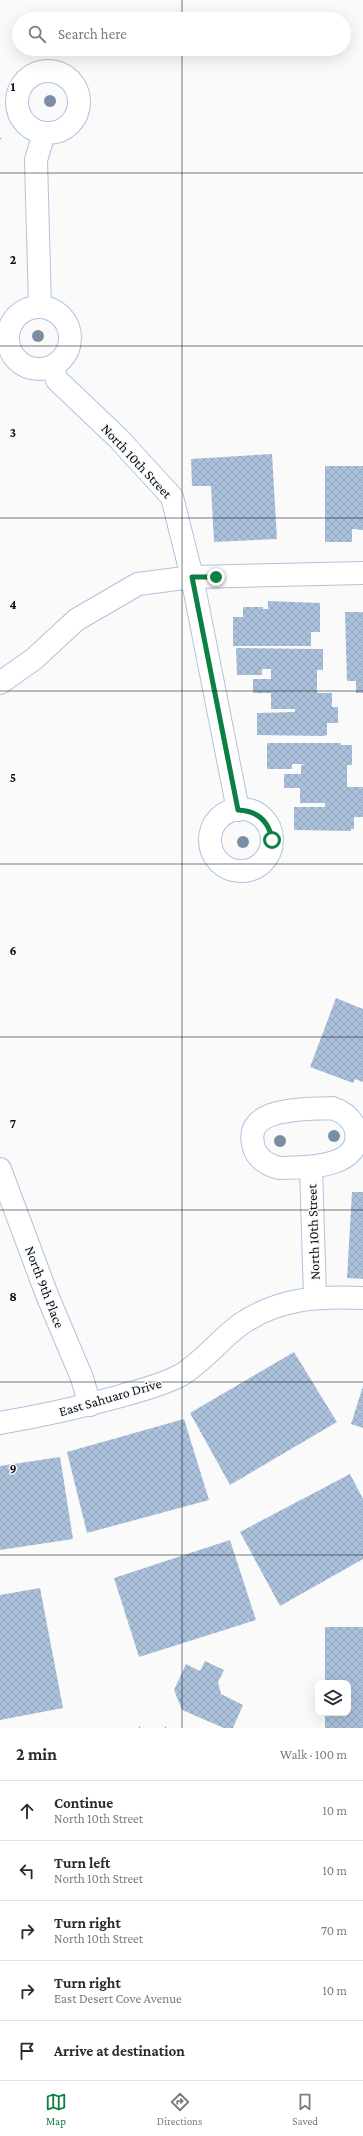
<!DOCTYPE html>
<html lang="en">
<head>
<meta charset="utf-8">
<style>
	body { margin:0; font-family:"Crimson Pro",serif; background:#f7f7f7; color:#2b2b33 }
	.controls { position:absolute; right:12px; bottom:12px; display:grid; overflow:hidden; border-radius:8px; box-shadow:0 4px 16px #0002 }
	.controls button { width:36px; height:36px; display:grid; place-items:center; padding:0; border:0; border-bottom:1px solid #e1e1e2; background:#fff; color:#2b2b33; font:20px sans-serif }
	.stop { position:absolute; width:12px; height:12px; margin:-9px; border:3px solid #0b8043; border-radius:50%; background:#fff }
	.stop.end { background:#0b8043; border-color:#fff; box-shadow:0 1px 4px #0008 }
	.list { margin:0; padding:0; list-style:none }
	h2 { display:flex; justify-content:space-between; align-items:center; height:52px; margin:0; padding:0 16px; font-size:17px }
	h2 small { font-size:13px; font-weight:400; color:#7c7c81 }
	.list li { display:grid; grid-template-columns:26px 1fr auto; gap:12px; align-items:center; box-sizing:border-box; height:60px; padding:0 16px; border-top:1px solid #e1e1e2 }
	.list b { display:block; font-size:15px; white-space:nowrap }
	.list p { margin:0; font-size:13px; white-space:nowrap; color:#7c7c81 }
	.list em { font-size:13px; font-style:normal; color:#7c7c81 }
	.icon { flex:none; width:22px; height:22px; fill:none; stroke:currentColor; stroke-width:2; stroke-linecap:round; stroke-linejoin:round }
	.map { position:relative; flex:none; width:363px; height:1728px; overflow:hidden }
	.search { position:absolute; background:#fff; box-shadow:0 4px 16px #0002; left:12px; right:12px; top:12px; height:44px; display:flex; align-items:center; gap:10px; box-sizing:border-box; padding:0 14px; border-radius:22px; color:#7c7c81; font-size:15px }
	.sheet { height:352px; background:#fff }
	nav { display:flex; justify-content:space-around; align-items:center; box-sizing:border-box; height:56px; border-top:1px solid #e1e1e2; background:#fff; font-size:11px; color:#7c7c81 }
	nav a { display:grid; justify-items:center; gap:2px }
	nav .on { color:#0b8043 }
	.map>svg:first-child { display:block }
	.building { fill:url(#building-cross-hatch) }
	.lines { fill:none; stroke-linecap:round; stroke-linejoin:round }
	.minor-casing { stroke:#adc4de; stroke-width:24 }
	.path { stroke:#979b9e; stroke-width:2.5; stroke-dasharray:1 3; stroke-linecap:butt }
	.minor { stroke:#fff; stroke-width:22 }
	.tree { fill:#7a8ea3 }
	.route { stroke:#0b8043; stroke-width:5 }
	.grid { fill:none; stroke:#070f17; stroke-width:1; stroke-opacity:0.55 }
	.labels { text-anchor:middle; stroke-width:3; stroke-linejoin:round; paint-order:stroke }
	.street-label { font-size:14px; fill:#070f17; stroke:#fafafa }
	.grid-label { font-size:13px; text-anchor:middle; font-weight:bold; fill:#070f17; stroke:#fafafa; stroke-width:3; stroke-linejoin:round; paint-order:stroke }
</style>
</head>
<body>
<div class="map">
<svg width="363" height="1728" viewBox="0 0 363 1728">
	<defs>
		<pattern id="building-cross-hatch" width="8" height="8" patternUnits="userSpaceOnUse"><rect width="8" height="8" fill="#abc1db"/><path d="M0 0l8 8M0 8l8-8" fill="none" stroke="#92a5bb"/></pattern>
	</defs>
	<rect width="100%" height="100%" fill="#fafafa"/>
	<path class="building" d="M272 454 277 539 214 542 211 486H192L191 459Z
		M325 466H363V530L352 529V542H325Z
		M268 601 320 603V632H311V646H233V617H243V607H263V609H268Z
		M345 612H363V693H356V681H347Z
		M236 648 323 649V670H317V693H332V707H338V723H327V735L324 736 257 735V713L295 712V709H271V693H253V679H271V669H262V675H237Z
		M267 743H341V745H352V765H347V787H363V817H354V829H351V831L294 830V807H325V803H300V788H284V774H301V766L303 764H292V769H267Z
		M336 998 363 1009V1082L355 1079 353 1083 310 1067Z
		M352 1192H363V1279L347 1278Z
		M294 1352 337 1422 230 1485 190 1413Z
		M363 1386V1428L351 1424Z
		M184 1419 209 1500 87 1533 67 1452Z
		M60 1457 73 1539 0 1550V1466Z
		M350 1474 363 1499V1559L280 1606 240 1532Z
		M230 1540 256 1620 139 1657 114 1578Z
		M40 1588 63 1708 0 1720V1595Z
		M325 1627H363V1728H325V1713H348V1683H325Z
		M205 1661 224 1670 218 1682 221 1694 243 1705 233 1728H224L182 1710 174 1690 186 1664 200 1671Z"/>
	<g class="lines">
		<defs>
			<path id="minor" d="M17 102a31 31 0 1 1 62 0a31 31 0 1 1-62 0Z
				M40 307 36 160 44 133
				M8 338a31 31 0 1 1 62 0a31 31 0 1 1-62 0Z
				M52 366 57 380 118 438 172 497 192 577 238 810
				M0 683 34 659 76 620 138 584 192 577 363 573
				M210 840a31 31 0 1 1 62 0a31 31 0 1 1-62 0Z
				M332 1108C344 1112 352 1118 356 1130 363 1170 302 1167 279 1168 268 1165 258 1160 254 1148 241 1105 307 1110 332 1108Z
				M311 1167 315 1297
				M0 1169 47 1295 82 1378 90 1405
				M0 1423C41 1416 81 1407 121 1396 141 1390 163 1385 181 1375 204 1361 220 1339 241 1324 279 1298 319 1296 363 1298"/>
		</defs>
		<use href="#minor" class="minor-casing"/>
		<path class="path" d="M0 138V139
			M139 1728H140
			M165 1728H167"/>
		<use href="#minor" class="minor"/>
	</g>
	<g class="tree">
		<circle cx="50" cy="101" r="6"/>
		<circle cx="38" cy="336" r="6"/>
		<circle cx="243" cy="842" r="6"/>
		<circle cx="334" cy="1136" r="6"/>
		<circle cx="280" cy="1141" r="6"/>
	</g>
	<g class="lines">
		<path class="route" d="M216 577H192L238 810C258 811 269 821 272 840"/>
	</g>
	<path class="grid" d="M182 0V19M182 49V1728M0 173H363M0 346H363M0 518H363M0 691H363M0 864H363M0 1037H363M0 1210H363M0 1382H363M0 1555H363"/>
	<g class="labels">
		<g class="street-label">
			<text transform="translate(137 461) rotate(47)" y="5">North 10th Street</text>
			<text transform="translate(313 1232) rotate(-92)" y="5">North 10th Street</text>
			<text transform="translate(45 1287) rotate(69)" y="5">North 9th Place</text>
			<text transform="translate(110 1397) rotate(-16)" y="5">East Sahuaro Drive</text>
		</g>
	</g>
	<g class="grid-label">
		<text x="13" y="91">1</text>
		<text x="13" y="264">2</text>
		<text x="13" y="437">3</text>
		<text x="13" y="609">4</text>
		<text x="13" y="782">5</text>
		<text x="13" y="955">6</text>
		<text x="13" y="1128">7</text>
		<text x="13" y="1301">8</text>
		<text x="13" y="1473">9</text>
	</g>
</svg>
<div class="controls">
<button><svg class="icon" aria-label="layers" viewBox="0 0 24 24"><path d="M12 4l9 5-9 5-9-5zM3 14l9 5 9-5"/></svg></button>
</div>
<div class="stop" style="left:272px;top:840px"></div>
<div class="stop end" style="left:216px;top:577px"></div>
<div class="search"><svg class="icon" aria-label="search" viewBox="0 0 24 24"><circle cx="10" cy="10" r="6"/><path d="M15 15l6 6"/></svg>Search here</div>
</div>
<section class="sheet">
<h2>2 min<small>Walk · 100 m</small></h2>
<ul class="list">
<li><svg class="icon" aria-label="ahead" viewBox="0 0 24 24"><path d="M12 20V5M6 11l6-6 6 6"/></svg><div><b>Continue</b><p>North 10th Street</p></div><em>10 m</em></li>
<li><svg class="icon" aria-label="left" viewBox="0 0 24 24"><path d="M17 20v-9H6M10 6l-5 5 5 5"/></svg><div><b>Turn left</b><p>North 10th Street</p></div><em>10 m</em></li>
<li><svg class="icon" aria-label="right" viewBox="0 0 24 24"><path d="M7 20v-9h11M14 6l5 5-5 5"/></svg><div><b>Turn right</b><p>North 10th Street</p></div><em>70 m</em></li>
<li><svg class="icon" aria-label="right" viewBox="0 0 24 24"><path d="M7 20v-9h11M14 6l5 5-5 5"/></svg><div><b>Turn right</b><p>East Desert Cove Avenue</p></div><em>10 m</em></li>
<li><svg class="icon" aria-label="arrive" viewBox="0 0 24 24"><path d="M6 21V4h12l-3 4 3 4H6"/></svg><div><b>Arrive at destination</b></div></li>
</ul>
</section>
<nav>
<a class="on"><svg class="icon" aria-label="map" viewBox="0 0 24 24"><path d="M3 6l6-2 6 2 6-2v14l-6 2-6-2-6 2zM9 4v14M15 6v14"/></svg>Map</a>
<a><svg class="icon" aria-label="directions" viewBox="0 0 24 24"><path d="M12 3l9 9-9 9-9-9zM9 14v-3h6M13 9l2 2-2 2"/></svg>Directions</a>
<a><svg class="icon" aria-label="saved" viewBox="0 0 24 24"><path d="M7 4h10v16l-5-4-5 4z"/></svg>Saved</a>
</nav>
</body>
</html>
